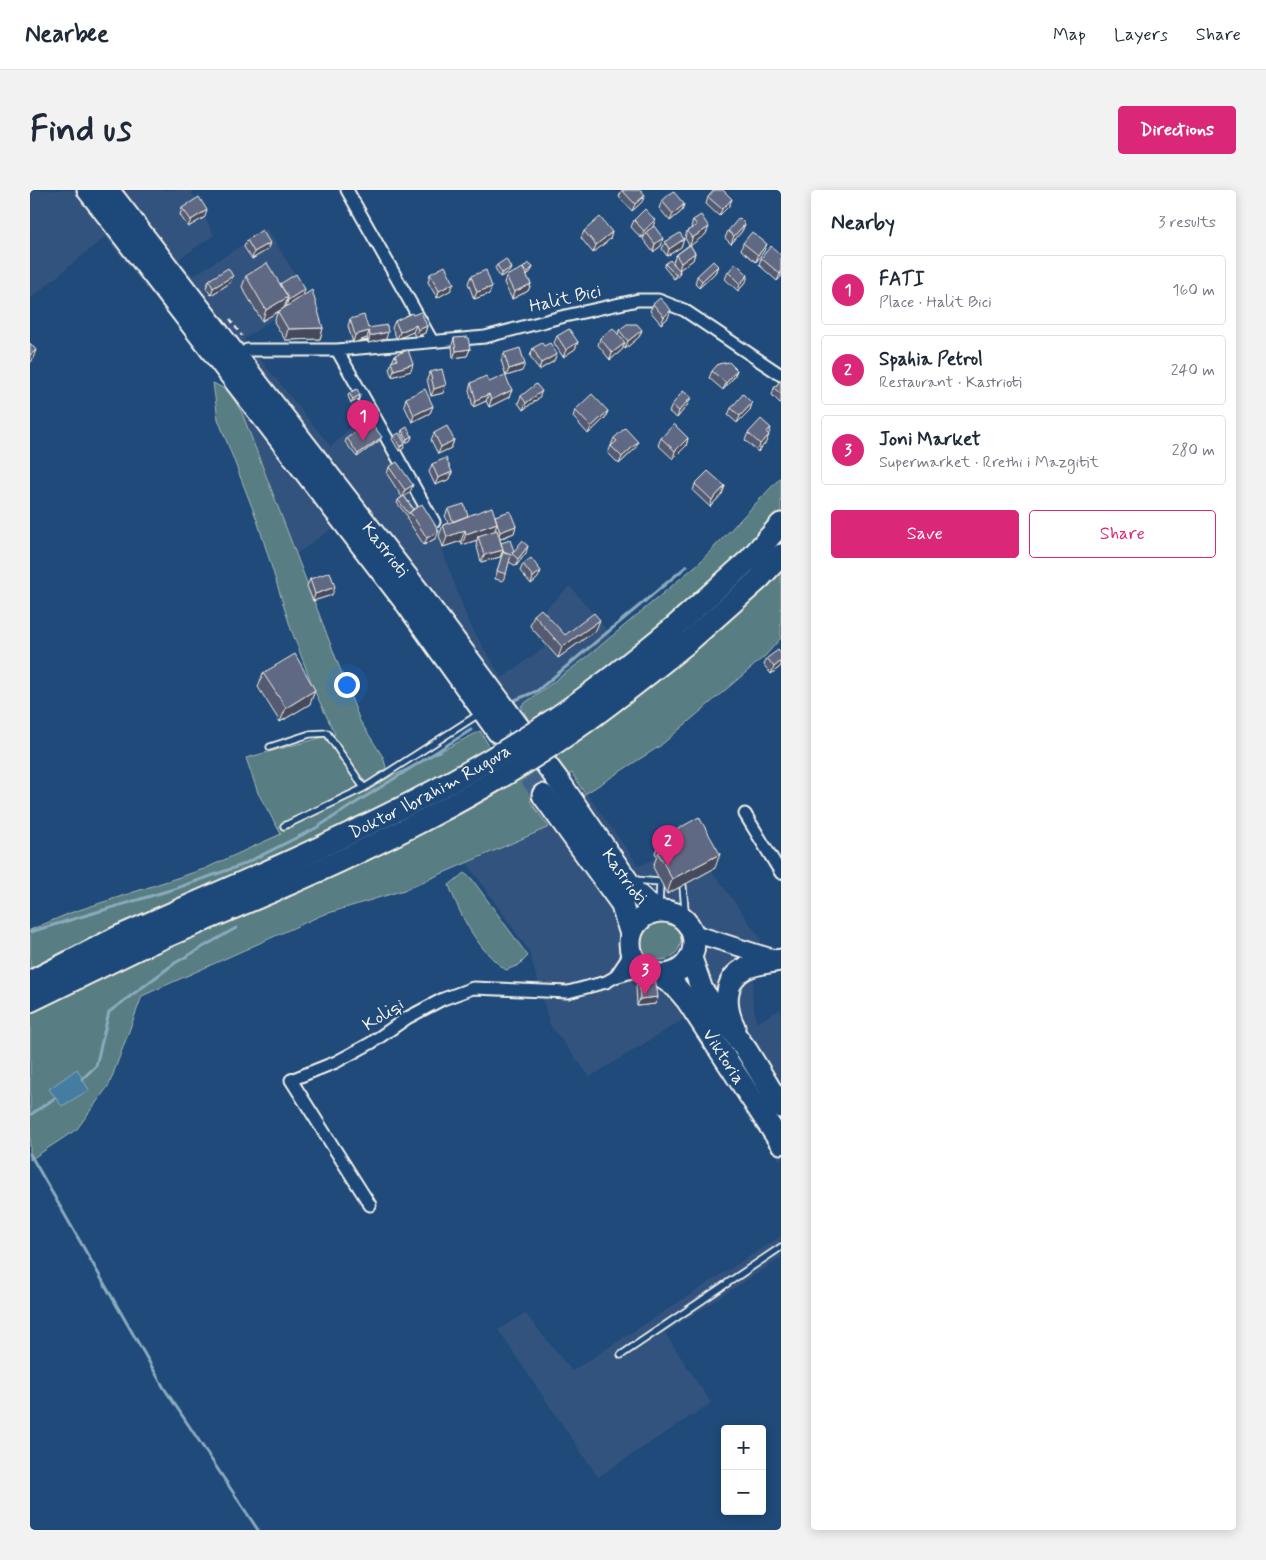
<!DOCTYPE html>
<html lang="en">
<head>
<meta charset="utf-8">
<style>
	body { margin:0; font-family:Mynerve,sans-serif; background:#f2f2f3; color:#1f2937 }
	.controls { position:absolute; right:15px; bottom:15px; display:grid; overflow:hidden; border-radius:5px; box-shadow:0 2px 12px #0003 }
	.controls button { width:45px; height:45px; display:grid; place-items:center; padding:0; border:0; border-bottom:1px solid #e0e1e3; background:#fff; color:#1f2937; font:25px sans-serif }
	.you { position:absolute; left:316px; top:494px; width:18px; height:18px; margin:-12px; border:4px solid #fff; border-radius:50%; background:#1a73e8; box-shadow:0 0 0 8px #1a73e833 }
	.badge { display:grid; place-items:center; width:32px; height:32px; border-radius:50%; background:#db2777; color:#fff; font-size:16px; font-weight:700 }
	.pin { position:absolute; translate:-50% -41px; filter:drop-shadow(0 1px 2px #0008) }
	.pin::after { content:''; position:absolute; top:26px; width:18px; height:15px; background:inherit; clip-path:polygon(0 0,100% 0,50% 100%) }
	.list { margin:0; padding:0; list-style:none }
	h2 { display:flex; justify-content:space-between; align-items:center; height:65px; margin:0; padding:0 20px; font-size:21px }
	h2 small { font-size:16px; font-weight:400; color:#747a83 }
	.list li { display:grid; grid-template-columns:32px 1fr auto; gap:15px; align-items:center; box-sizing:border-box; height:70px; margin:0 10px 10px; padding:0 10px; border:1px solid #e0e1e3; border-radius:5px }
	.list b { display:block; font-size:19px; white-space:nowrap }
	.list p { margin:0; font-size:16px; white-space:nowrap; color:#747a83 }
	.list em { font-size:16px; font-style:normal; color:#747a83 }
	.actions { display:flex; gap:10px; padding:15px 20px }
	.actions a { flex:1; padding:11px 0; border:1px solid #db2777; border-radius:5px; text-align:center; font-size:18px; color:#db2777 }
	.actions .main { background:#db2777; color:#fff }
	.map { position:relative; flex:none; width:751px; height:1340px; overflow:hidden; border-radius:5px }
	header { display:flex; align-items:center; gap:30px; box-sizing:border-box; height:70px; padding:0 25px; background:#fff; border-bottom:1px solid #e0e1e3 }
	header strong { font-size:24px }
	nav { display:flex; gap:28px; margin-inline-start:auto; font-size:18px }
	.intro { display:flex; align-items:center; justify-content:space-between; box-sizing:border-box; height:120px; padding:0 30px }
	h1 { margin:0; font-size:35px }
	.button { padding:12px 22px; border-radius:5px; background:#db2777; color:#fff; font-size:18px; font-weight:700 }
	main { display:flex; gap:30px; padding:0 30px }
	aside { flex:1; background:#fff; border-radius:5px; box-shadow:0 2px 12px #0003 }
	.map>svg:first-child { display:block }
	.built { fill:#33537d }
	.green { fill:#597d82; stroke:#a6b7b5 }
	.water { fill:#457ca1; stroke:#8babbd }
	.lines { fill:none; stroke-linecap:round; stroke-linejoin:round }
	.stream { stroke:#8babbd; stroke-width:3 }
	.highway-tunnel { stroke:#3f638a; stroke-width:21; stroke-dasharray:21 11; stroke-linecap:butt }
	.lane-casing { stroke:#f4f1e8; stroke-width:9 }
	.street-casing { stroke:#f4f1e8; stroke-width:15 }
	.secondary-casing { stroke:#f4f1e8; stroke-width:20 }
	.highway-casing { stroke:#f4f1e8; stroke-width:25 }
	.path { stroke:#f4f1e8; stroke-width:2; stroke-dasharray:5 4; stroke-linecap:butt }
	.lane { stroke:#1f4a7a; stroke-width:5.5 }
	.street { stroke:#1f4a7a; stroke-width:11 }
	.secondary { stroke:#1f4a7a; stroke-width:16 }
	.highway { stroke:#1f4a7a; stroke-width:21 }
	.highway-bridge-casing { stroke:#f4f1e8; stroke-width:25; stroke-linecap:butt }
	.highway-bridge { stroke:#1f4a7a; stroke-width:21 }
	.wall { fill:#535a71; stroke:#f4f1e8 }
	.shaded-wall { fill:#444a5c; stroke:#f4f1e8 }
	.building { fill:#616983; stroke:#f4f1e8 }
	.labels { text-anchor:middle; stroke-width:4.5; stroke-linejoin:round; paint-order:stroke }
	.street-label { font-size:18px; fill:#f4f1e8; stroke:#1f4a7a }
</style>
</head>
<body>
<header>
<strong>Nearbee</strong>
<nav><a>Map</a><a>Layers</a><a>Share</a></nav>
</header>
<div class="intro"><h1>Find us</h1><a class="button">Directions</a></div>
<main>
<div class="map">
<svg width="751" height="1340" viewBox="0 0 751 1340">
	<rect width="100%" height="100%" fill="#1f4a7a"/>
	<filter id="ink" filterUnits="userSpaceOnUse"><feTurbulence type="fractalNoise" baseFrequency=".02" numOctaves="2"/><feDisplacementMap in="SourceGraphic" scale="10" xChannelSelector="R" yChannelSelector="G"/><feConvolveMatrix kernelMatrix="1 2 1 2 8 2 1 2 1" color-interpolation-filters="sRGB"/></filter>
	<g filter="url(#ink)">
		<path class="built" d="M0 0H161L184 45 149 69 163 86 237 39 278 105 214 149 301 257 336 222 409 352 439 433 472 488 515 457 498 435 540 396 582 446 457 542 303 338 266 364 224 253 199 201 75 47 0 109Z
			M542 583 609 676 654 655 688 689 731 749 722 803 726 833 751 819V972L654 829 560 887 520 835 499 761 437 673 518 637 500 612Z
			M751 1046V1068L635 1143 681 1213 568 1287 468 1140 495 1123 542 1181Z"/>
		<path class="green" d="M183 193 199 201 212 223 330 531 353 567 356 577 349 588 332 593 314 611 450 541 460 557 498 529 491 516 557 467 669 373 751 287V448L735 466 630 556 555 604 542 583 500 611 519 637 374 700 292 725 112 806 79 895 47 939 0 970V740L40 723 174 679 251 644 228 603 216 568 305 544 284 500 261 439 227 330 188 229Z
			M434 683 442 689 498 766 489 775 476 780C448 760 431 728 419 695Z
			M609 749a21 21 0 1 1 42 0a21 21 0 1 1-42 0Z"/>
		<path class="water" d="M47 879 59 900 32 916 19 899Z"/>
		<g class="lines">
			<path class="stream" d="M485 510 507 501 657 376
				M0 742 144 699 212 675 286 638 441 540
				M52 889 66 876 79 822 145 773 206 738
				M0 925 25 908
				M0 964 134 1198 228 1340"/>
			<path class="highway-tunnel" d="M481 560 513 605"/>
			<defs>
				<path id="lane" d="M240 557 280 544 297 543 334 598
					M254 636 334 598 449 524
					M604 690 630 692 629 716
					M653 696 656 731
					M591 1165 751 1057"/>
				<path id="street" d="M317 0 402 151
					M307 160 404 332
					M208 167 217 160H307L455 147 535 126 608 110H628L654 120 751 185
					M715 624 751 683
					M585 787 601 763
					M340 1015 261 890 306 872 341 853 377 828 413 809 443 798 538 802 576 792 585 787 612 779"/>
				<path id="secondary" d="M663 743 746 769"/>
				<g id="highway">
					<path d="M58 0 376 413 468 542"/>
					<path id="s1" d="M78 0 388 401 530 593 605 702 626 721"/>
					<path d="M643 438 720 369 751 334"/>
					<path d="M657 453 729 389 751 365"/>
					<path d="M513 605 591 713 601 744"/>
					<circle cx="632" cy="753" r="32"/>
					<path d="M661 768 672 800 717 861 751 917"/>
					<path id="s2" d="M630 786 646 797 657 810 751 953"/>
					<path d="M0 792 88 747 243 679"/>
					<path d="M0 811 109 758 250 698"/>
					<path d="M704 837C694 817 693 789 716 778 726 773 740 772 751 770"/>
				</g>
			</defs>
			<use href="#lane" class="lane-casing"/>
			<use href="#street" class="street-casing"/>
			<use href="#secondary" class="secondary-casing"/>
			<use href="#highway" class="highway-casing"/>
			<path class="path" d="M200 129 212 146"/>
			<use href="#lane" class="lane"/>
			<use href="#street" class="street"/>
			<use href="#secondary" class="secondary"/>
			<use href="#highway" class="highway"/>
			<defs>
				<g id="highway-bridge">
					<path id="s3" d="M243 679C340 635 438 588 526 528 567 500 605 469 643 438"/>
					<path d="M250 698C348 655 446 607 534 547 577 518 617 485 657 453"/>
				</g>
			</defs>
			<use href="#highway-bridge" class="highway-bridge-casing"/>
			<use href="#highway-bridge" class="highway-bridge"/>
		</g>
		<path class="wall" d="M592 0 612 12 602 21 589 7Z
			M678 7 702 9 699 16 689 26 676 14Z
			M632 11 654 14 652 21 640 31 629 18Z
			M152 18 175 27 158 37 150 25Z
			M604 30H625L623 36 633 48 631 56 623 62 613 49 615 45 611 48 601 37Z
			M663 30 676 44 660 55 665 63 663 70 649 80 650 81 649 85 644 89 634 77 635 74 646 77 643 72 646 65 659 55 655 48 657 41 662 38 661 37Z
			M715 34 712 41 701 54 695 48 698 41Z
			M554 41 582 42 580 49 563 63 551 48Z
			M654 49 651 57 637 66 632 59 635 52Z
			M217 50 240 53 237 60 222 69 214 57Z
			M713 53 734 61 726 72 711 60Z
			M751 65V87L747 91 729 75 731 68Z
			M467 75 481 78 479 82 470 87 465 78Z
			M688 76 685 83 669 98 665 94 667 86Z
			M503 77 501 81 497 86 501 94 498 101 482 109 474 93 476 86Z
			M698 82 716 92 708 101 695 89Z
			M400 84 421 100 407 108 398 92Z
			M216 86 250 94 273 106 293 138 290 149 255 150 244 132 248 121 232 131 212 97Z
			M441 86 459 104 444 109 438 93Z
			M179 90 200 93 181 105 176 98Z
			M623 114 638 128 631 134 620 121Z
			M383 125 397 136 395 143 385 147 383 142 367 149 362 138 365 131Z
			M320 129 338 138 356 149 338 153 337 148 323 153 318 136Z
			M589 140H612L609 147 595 159 593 157 592 160 580 170 568 155 570 148 588 144Z
			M527 146 548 152 545 159 533 167 524 153Z
			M424 148 440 159 437 166 423 168 422 155Z
			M503 158 524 171 509 180 500 166Z
			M474 163 492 181 476 186 471 170Z
			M365 165 381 181 362 187 359 179Z
			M707 180 704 187 693 200 679 188 682 181Z
			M400 182 413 203 401 206 397 189Z
			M751 190V213H750L742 205 744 198Z
			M459 192 482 200 479 207 459 217 456 211 443 217 439 200 441 193Z
			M319 203 330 205 329 209 321 213 318 206Z
			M491 206 509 208 493 220 488 213Z
			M661 207 658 214 647 228 639 222 642 215Z
			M376 208 403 216 400 223 382 232 374 215Z
			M722 213 720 220 707 233 698 225 701 218Z
			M545 220 578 221 575 228 558 244 543 227Z
			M741 238 736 252 728 262 715 250 718 243Z
			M372 240 381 250 376 253 371 243Z
			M404 243 424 250 421 258 408 264 401 250Z
			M364 246 374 258 369 261 362 249Z
			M317 248 350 250 327 267 315 252Z
			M584 248 605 259 589 274 578 263Z
			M631 248H658L656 256 643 269 628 255Z
			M402 274 422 282 420 289 405 295 399 282Z
			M359 277 380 302 374 306 406 348 394 355 377 329 378 327 367 313 368 310 372 307 357 284Z
			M665 294 695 296 692 304 680 317 663 301Z
			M418 319 438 326H465L486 336 484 343 470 349 471 353 484 361 496 363 486 376 479 372 473 391 465 389 472 365V363L470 367 451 372 446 353 447 350 432 355 431 351 413 357 409 346 413 335 418 333 415 326Z
			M493 374 508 388 501 394 490 381Z
			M280 389 302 405 283 411 277 396Z
			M504 425 535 445 566 440 528 468 500 436Z
			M751 464V476L741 484 734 475 737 468Z
			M233 483 285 500 280 514 250 532 228 497Z
			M630 649 685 678 637 704 623 677 627 666 625 663Z
			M609 789 628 807 625 814 607 816 606 797Z"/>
		<path class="shaded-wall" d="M615 5 612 12 602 21 605 14Z
			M702 9 699 16 689 26 692 19Z
			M654 14 652 21 640 31 643 24Z
			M177 20 175 27 158 37 161 30Z
			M625 30 623 37 616 42 615 45 611 48 614 41Z
			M715 34 712 41 701 54 704 46Z
			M679 37 676 44 660 56 662 48Z
			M582 42 580 49 563 63 566 55Z
			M633 48 631 56 623 62 625 54Z
			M654 49 651 57 637 66 639 59Z
			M240 53 237 60 222 69 224 62Z
			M737 54 734 61 726 72 728 65Z
			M665 63 663 70 649 80 651 73Z
			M688 76 685 83 669 98 672 91Z
			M503 77 501 81 495 87 496 84Z
			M481 78 479 82 470 87 472 83Z
			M650 81 649 85 644 89 646 85Z
			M751 82V87L747 91 750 84Z
			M718 85 716 92 708 101 710 94Z
			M203 86 200 93 181 105 183 98Z
			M424 93 421 100 407 108 409 101Z
			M501 94 498 101 482 109 484 102Z
			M462 97 459 104 444 109 447 102Z
			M275 99 273 106 256 117 258 110Z
			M258 107 254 118 232 131 236 120Z
			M641 120 638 128 631 134 634 127Z
			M386 135 383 142 367 149 370 142Z
			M397 136 395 143 385 147 388 140Z
			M293 138 290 149 255 150 258 139Z
			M612 140 609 147 595 159 598 151Z
			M339 141 337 148 323 153 325 145Z
			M358 142 356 149 338 153 340 146Z
			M548 152 545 159 533 167 536 160Z
			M595 153 592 160 580 170 582 163Z
			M440 159 437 166 423 168 426 161Z
			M6 160 2 171 0 173V165Z
			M527 164 524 171 509 180 511 173Z
			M383 174 381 181 362 187 364 180Z
			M495 174 492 181 476 186 479 179Z
			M707 180 704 187 693 200 696 193Z
			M416 195 413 203 401 206 404 199Z
			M482 200 479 207 459 217 461 210Z
			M512 201 509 208 493 220 496 213Z
			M459 204 456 211 443 217 446 210Z
			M330 205 329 209 321 213 323 209Z
			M661 207 658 214 647 228 649 221Z
			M722 213 720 220 707 233 710 226Z
			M403 216 400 223 382 232 384 225Z
			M578 221 575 228 558 244 561 237Z
			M739 245 736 252 728 262 730 254Z
			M382 246 381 250 376 253 377 249Z
			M352 247 350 250 327 267 328 264Z
			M658 248 656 256 643 269 645 261Z
			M424 250 421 258 408 264 411 257Z
			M608 252 605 259 589 274 592 267Z
			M375 254 374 258 369 261 370 257Z
			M422 282 420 289 405 295 408 288Z
			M383 295 380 302 373 308 375 300Z
			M695 296 692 304 680 317 682 310Z
			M467 333 464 343 448 346 447 350 432 355 436 344Z
			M486 336 484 343 468 349 470 342Z
			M435 340 431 351 413 357 417 347Z
			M409 341 406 348 394 355 397 348Z
			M498 356 496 363 486 376 488 369Z
			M473 360 470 367 451 372 454 365Z
			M511 381 508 388 501 394 503 387Z
			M305 397 302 405 283 411 285 404Z
			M570 430 566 440 528 468 532 457Z
			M751 471V476L741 484 744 477Z
			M285 500 280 514 250 532 256 518Z
			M690 664 685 678 637 704 642 689Z
			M628 807 625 814 607 816 610 809Z"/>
		<path class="building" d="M592 0H611L615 5 605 14Z
			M684 0H693L702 9 692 19 678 7Z
			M643 1 654 14 643 24 632 11Z
			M169 7 177 20 161 30 152 18Z
			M615 19 625 30 614 41 604 30Z
			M671 25 679 37 662 48 657 41 667 35 663 30Z
			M570 27 582 42 566 55 554 41Z
			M709 28 715 34 704 46 698 41Z
			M624 36 633 48 625 54 616 42Z
			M232 40 240 53 224 62 217 50Z
			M722 42 737 54 728 65 713 53Z
			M650 43 654 49 639 59 635 52Z
			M660 55 665 63 651 73 646 65Z
			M741 56 751 65V82L750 84 731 68Z
			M476 69 481 78 472 83 467 75Z
			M640 70 650 81 646 85 635 74Z
			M683 71 688 76 672 91 667 86Z
			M237 73 258 107 236 120 216 86Z
			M498 73 503 77 496 84 493 78 492 79Z
			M706 73 718 85 710 94 698 82Z
			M415 76 424 93 409 101 400 84Z
			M198 78 203 86 183 98 179 90Z
			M493 78 501 94 484 102 476 86Z
			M456 80 462 97 447 102 441 86Z
			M266 84 275 99 258 110 257 109 258 107 250 94Z
			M282 100 293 138 258 139 248 122Z
			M630 108 641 120 634 127 623 114Z
			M391 122 397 136 388 140 386 135 370 142 365 131 382 123 383 125Z
			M334 125 338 138 357 135 358 142 340 146 339 141 325 145 320 129Z
			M597 134H607L612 140 598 151 589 140Z
			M583 138 595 153 582 163 570 148Z
			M539 139 548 152 536 160 527 146Z
			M438 147 440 159 426 161 424 148Z
			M0 153 6 160 0 165Z
			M512 153 514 156 520 153 527 164 511 173 503 158Z
			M490 158 495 174 479 179 474 163Z
			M378 160 383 174 364 180 361 172 367 170 365 165Z
			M699 172 707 180 696 193 682 181 688 174Z
			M412 179 416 195 404 199 400 182Z
			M475 185 482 200 461 210 459 204 446 210 441 193 456 186 459 192Z
			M751 190V204L744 198Z
			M506 194 512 201 496 213 491 206Z
			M327 199 330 205 323 209 319 203Z
			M395 199 403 216 384 225 376 208Z
			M653 201 661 207 649 221 642 215Z
			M562 204 578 221 561 237 545 220Z
			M713 204 722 213 710 226 701 218Z
			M731 229 741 238 736 242 739 245 730 254 718 243Z
			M340 231 352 247 328 264 317 248Z
			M644 234 658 248 645 261 631 248Z
			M417 236 424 250 411 257 404 243Z
			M377 237 382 246 377 249 372 240Z
			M595 238 608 252 592 267 581 256 587 251 584 248Z
			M369 243 375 254 370 257 364 246Z
			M416 268 422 282 408 288 402 274Z
			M367 272 383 295 375 300 359 277Z
			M678 281 695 296 682 310 665 294Z
			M374 306 383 319 380 322 379 324 368 310Z
			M392 314 409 341 397 348 380 322Z
			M434 314 438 326 423 332 418 319Z
			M462 317 467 333 436 344 435 340 417 347 413 335Z
			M480 321 486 336 470 342 465 326Z
			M467 340 473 360 454 365 448 346Z
			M480 350 484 361 477 364 474 363 471 353Z
			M492 351 498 356 488 369 482 364Z
			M473 362 481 365 476 384 467 381Z
			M501 368 511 381 503 387 493 374Z
			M300 382 305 397 285 404 280 389Z
			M511 419 535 445 564 423 570 430 532 457 504 425Z
			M748 460 751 464V471L744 477 737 468Z
			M265 464 285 500 256 518 233 483Z
			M669 627 690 664 642 689 628 663 636 658 630 649Z
			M625 787 628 807 610 809 609 789Z"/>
	</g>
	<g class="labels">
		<g class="street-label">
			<text transform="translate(535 108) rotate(-13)" y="6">Halit Bici</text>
			<text dy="6" stroke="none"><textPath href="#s1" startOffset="454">Kastrioti</textPath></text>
			<text dy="6" stroke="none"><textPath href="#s3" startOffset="175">Doktor Ibrahim Rugova</textPath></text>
			<text dy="6" stroke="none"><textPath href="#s1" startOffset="859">Kastrioti</textPath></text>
			<text transform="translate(353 824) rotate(-33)" y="6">Koliqi</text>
			<text dy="6" stroke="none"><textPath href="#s2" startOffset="104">Viktoria</textPath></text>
		</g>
	</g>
</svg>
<div class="controls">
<button>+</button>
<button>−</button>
</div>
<div class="you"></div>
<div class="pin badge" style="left:333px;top:251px">1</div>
<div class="pin badge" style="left:638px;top:676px">2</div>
<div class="pin badge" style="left:615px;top:805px">3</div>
</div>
<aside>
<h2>Nearby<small>3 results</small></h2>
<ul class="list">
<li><span class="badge">1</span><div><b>FATI</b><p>Place · Halit Bici</p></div><em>160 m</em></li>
<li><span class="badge">2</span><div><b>Spahia Petrol</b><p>Restaurant · Kastrioti</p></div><em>240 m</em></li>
<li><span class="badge">3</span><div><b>Joni Market</b><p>Supermarket · Rrethi i Mazgitit</p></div><em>280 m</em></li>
</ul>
<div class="actions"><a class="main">Save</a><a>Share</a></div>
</aside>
</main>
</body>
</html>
